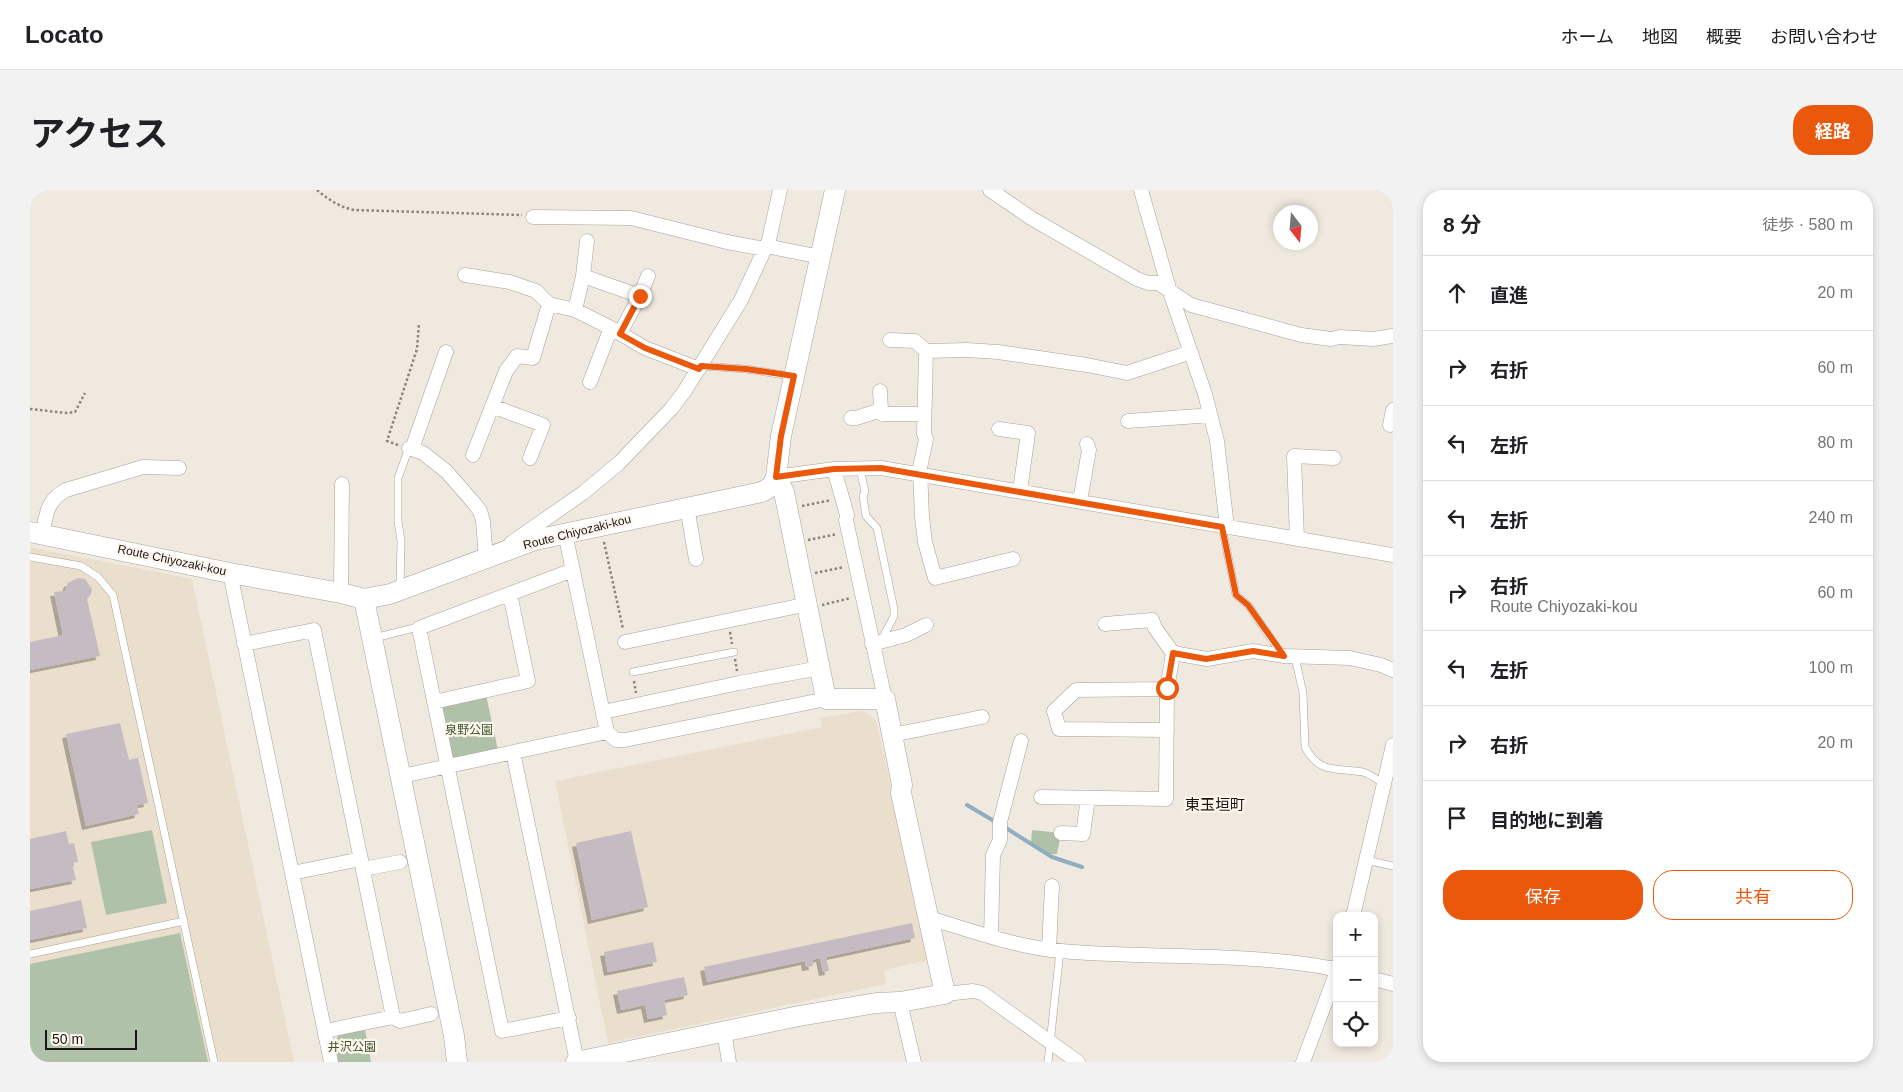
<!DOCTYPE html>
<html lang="ja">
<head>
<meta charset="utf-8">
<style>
	body { margin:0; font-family:Helvetica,"Noto Sans JP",sans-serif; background:#f2f2f2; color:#202124 }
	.controls { position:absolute; right:15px; bottom:15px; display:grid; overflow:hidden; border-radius:10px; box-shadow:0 2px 8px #0003 }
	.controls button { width:45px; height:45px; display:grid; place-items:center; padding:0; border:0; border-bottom:1px solid #e0e0e0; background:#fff; color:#202124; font:25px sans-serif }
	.compass { position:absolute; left:1243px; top:15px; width:45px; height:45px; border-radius:50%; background:#fff; box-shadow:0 2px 8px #0003; rotate:164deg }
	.scale { position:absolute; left:15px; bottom:12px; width:92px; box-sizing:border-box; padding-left:5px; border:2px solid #191713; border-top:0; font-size:14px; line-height:18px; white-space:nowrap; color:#191713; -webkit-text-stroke:4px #fef6ec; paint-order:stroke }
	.stop { position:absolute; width:15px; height:15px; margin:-11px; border:4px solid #ea580c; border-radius:50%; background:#fff }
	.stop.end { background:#ea580c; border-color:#fff; box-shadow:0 1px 5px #0008 }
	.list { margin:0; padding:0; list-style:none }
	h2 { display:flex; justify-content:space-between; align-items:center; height:65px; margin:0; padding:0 20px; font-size:21px }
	h2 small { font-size:16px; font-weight:400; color:#757577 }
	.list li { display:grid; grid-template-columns:32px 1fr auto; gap:15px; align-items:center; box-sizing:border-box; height:75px; padding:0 20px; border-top:1px solid #e0e0e0 }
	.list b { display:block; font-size:19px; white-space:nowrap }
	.list p { margin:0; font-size:16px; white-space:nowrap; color:#757577 }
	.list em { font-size:16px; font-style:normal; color:#757577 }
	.actions { display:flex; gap:10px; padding:15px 20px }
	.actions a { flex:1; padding:11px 0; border:1px solid #ea580c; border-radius:20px; text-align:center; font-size:18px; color:#ea580c }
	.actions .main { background:#ea580c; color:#fff }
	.icon { flex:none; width:28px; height:28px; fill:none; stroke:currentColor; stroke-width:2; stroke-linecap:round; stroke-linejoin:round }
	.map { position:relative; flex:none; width:1363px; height:872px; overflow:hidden; border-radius:20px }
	header { display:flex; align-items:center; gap:30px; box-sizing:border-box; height:70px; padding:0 25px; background:#fff; border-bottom:1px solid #e0e0e0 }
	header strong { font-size:24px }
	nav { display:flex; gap:28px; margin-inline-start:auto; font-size:18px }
	.intro { display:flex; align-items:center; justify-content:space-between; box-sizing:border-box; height:120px; padding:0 30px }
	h1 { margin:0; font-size:35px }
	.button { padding:12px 22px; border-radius:20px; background:#ea580c; color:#fff; font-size:18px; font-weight:700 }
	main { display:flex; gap:30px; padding:0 30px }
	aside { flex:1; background:#fff; border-radius:20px; box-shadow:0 2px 8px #0003 }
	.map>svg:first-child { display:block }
	.built { fill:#eadecd }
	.green { fill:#b0c1a9 }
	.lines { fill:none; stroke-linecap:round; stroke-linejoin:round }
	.stream { stroke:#90aec0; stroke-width:4 }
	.building { fill:#c5bbc3; filter:url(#shadow) }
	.lane-casing { stroke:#a8a198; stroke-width:8 }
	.street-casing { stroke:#a8a198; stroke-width:15 }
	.secondary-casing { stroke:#a8a198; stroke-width:21 }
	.path { stroke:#8a857e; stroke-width:2.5; stroke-dasharray:2.5 2.5; stroke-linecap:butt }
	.lane { stroke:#fff; stroke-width:7 }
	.street { stroke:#fff; stroke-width:14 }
	.secondary { stroke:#fff; stroke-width:20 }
	.route { stroke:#ea580c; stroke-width:6 }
	.labels { text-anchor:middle; stroke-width:4.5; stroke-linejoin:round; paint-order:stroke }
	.street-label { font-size:12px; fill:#191713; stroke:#fef6ec }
	.park-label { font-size:12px; fill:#38532b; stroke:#fef6ec }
	.quarter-label { font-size:15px; fill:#191713; stroke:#fef6ec }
</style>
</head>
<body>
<header>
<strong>Locato</strong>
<nav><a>ホーム</a><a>地図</a><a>概要</a><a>お問い合わせ</a></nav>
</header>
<div class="intro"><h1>アクセス</h1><a class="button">経路</a></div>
<main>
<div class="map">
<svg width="1363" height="872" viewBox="0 0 1363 872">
	<defs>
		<filter id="shadow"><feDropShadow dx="-4" dy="4" stdDeviation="0" flood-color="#0004"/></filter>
	</defs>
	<rect width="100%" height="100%" fill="#f0e9df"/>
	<path class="built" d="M0 357 162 389 264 872H0Z
		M832 521 840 525 847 533 898 770 854 780 856 794 578 853 525 591 792 537 790 528Z"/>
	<path class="green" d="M456 505 468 560 427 569 419 564 410 521 414 515Z
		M122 640 137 713 76 725 61 652Z
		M1002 640 1031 643 1027 664H1020L1001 653Z
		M150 743 178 872H0V774Z
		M335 839 341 872H308L304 852 309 845Z"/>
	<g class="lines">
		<path class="stream" d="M937 615 964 631
			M976 638 1022 667 1052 677"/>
	</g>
	<path class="building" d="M48 388 55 389 62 399 61 404 57 409 70 466 0 480V452L33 445 24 402 35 401 38 393Z
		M90 533 99 570 108 568 118 613 107 615 109 624 56 636 36 544Z
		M36 641 39 654 44 653 48 672 42 673 46 690 0 699V649Z
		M601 641 618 717 562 730 546 653Z
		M51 710 57 738 0 750V721Z
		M882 733 885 748 796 767 799 781 793 782 790 768 782 770 783 776 776 777 775 771 677 792 674 777Z
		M623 752 627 772 578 782 574 762Z
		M654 787 658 805 634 810 637 825 618 829 615 815 591 820 587 801Z"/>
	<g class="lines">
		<defs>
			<path id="lane" d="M671 176 716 179 761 186
				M830 278 835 302 833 306 836 326 847 338 864 419V426L851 451
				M1192 337 1206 405 1218 415 1253 466
				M0 367 51 376 68 387 83 405 184 872
				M370 397 371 351 368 331V288L379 258
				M352 446 384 438H389
				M1265 467 1273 503 1275 557C1290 585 1306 577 1333 582 1340 584 1348 590 1354 594
				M603 482 704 462
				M1336 670 1363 676
				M0 764 154 731
				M1018 872 1030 761"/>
			<path id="street" d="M960 0 1001 28 1107 89 1118 93H1128L1161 115 1271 145 1301 149 1310 147 1343 149 1363 146
				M1111 0 1140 102 1175 204 1187 251 1197 337
				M503 27 601 28 697 52 735 59
				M736 56 791 67
				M435 85 480 92 506 101 519 114 545 120 581 138 615 158 669 179
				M553 86 610 106 590 143
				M610 106 618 86
				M545 120 553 86 557 51
				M860 150 885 151 896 161 937 160 968 162 1057 175 1097 183 1161 162
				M896 161 894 244 896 249 890 278 892 327 895 352 905 388 983 369
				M560 192 581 138
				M850 201 851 220
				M462 216 513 235 500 268
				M821 228H826L851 220 853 224H894
				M1098 231 1169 226 1180 224
				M1360 235 1363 220
				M969 239 998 243 990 301
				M379 258 393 263 416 281 444 313 450 321 453 331 456 368
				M382 259 416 162
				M443 265 476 181 487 166 503 168 519 114
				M804 279 817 325 816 330 855 509
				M746 287 804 279 851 278 1363 365
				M1050 311 1059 260 1057 254
				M657 317 666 369
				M12 344C17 324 16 311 36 300L113 277 149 278
				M1267 349 1264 266 1304 268
				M481 353 553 303 589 273 641 219 654 202 711 110 739 50 750 0
				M200 383 301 872
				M311 403 312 294
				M1075 434 1122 430 1125 438 1143 463
				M595 452 778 414
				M214 454 284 440 363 827 295 841
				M842 454 876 445 896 435
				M404 512 498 491 480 404
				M573 522 709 493 790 478
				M1137 540 1029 539 1024 521 1046 500 1137 499
				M577 542 586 550H595L796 509
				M862 545 952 527
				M483 562 547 872
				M372 586 577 542 535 343
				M1011 607 1136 609 1137 499 1143 463 1177 469 1223 461 1254 466 1320 468 1351 475 1363 480
				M1031 643 1053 644 1058 608
				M333 679 370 672
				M262 683 331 669
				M1323 726 1363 555
				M899 728C942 741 986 757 1031 761 1121 769 1211 762 1299 778H1307
				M961 747 963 665 970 650V632L991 551
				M1019 759 1022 696
				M1344 789 1363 794
				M915 804 943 801 952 803 1048 872
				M870 812 884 872
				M363 827 370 831 401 824
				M539 828 472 841 389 438 543 380
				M694 841 699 872
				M1273 872 1307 781"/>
			<path id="secondary" d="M0 342 200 383 311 403 334 409 360 404 505 350 732 302 742 296 746 287 751 246 805 0
				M334 409 424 846 427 872
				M546 872 769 826 846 813 870 812 915 804 871 603 872 595 855 509H796L754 302 746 287"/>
		</defs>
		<use href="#lane" class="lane-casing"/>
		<use href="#street" class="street-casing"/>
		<use href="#secondary" class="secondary-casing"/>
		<path class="path" d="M287 0C298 9 309 17 324 20L492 25
			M0 219 37 223 45 222 55 203
			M368 255 357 251 387 159 389 133
			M772 316 801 310
			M778 350 807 344
			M574 352 593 439
			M785 383 814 377
			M792 415 821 408
			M700 442 702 454
			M705 469 707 481
			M604 491 606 503"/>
		<use href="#lane" class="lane"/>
		<use href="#street" class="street"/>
		<use href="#secondary" class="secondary"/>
	</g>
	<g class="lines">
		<path class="route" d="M610 106 590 144 615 158 669 179 671 176 716 179 764 186 751 246 746 287 804 279 851 278 1192 337 1206 405 1218 415 1254 466 1223 461 1176 469 1143 463 1137 498"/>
	</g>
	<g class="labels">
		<g class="street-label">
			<text transform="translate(547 342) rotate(-14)" y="4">Route Chiyozaki-kou</text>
			<text transform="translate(142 370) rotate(12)" y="4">Route Chiyozaki-kou</text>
		</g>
		<g class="park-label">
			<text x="439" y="544">泉野公園</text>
			<text x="322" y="861">井沢公園</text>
		</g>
		<g class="quarter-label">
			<text x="1185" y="620">東玉垣町</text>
		</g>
	</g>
</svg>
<div class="controls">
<button>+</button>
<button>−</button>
<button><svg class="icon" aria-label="locate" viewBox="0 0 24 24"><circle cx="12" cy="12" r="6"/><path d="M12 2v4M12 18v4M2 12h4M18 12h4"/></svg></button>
</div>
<svg class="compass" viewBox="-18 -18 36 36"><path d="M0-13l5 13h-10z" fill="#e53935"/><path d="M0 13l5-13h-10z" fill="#757577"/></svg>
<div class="scale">50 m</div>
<div class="stop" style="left:1137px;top:498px"></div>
<div class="stop end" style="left:610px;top:106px"></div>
</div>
<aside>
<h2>8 分<small>徒歩 · 580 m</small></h2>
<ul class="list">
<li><svg class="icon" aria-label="ahead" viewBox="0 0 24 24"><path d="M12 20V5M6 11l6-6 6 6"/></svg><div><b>直進</b></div><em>20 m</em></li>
<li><svg class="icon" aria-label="right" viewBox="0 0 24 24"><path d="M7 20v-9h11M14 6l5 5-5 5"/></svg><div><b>右折</b></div><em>60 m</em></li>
<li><svg class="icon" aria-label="left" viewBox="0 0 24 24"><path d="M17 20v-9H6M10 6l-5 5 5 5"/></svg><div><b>左折</b></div><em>80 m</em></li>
<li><svg class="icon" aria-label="left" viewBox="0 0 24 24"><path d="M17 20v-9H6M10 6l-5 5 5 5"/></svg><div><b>左折</b></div><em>240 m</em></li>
<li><svg class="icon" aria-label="right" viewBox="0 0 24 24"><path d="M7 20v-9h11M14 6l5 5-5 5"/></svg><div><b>右折</b><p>Route Chiyozaki-kou</p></div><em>60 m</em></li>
<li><svg class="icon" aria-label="left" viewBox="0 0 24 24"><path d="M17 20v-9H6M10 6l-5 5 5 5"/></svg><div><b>左折</b></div><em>100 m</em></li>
<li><svg class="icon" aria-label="right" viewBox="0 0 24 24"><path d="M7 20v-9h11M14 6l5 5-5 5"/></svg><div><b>右折</b></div><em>20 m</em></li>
<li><svg class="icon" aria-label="arrive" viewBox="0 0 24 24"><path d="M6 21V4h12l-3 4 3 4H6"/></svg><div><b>目的地に到着</b></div></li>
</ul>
<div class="actions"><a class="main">保存</a><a>共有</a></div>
</aside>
</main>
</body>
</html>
